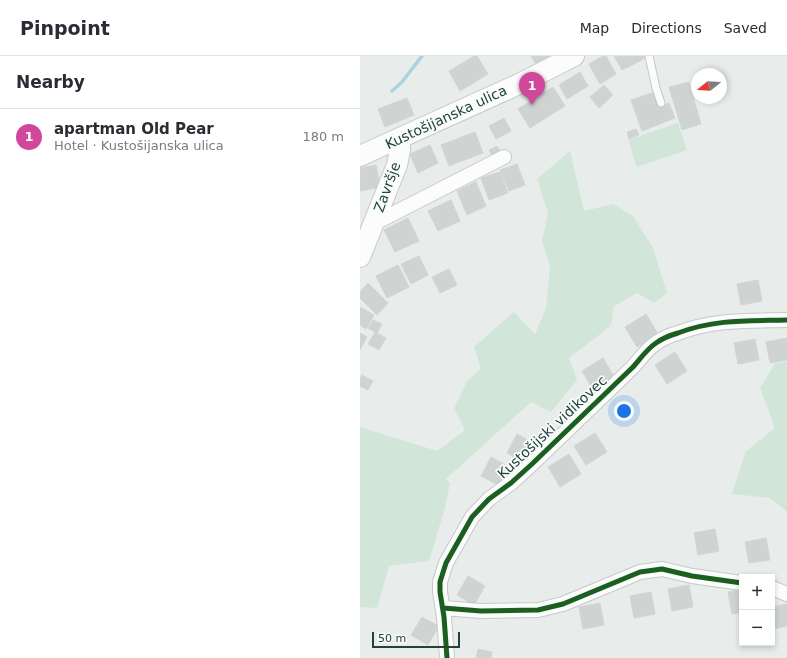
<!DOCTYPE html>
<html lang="en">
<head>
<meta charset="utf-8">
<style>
	body { margin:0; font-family:"DejaVu Sans",sans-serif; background:#f2f2f3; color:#2b2b33 }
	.controls { position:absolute; right:12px; bottom:12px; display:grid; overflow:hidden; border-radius:0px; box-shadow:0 2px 6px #0003 }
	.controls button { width:36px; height:36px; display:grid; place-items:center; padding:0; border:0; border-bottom:1px solid #e1e1e2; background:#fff; color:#2b2b33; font:20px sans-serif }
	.compass { position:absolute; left:331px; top:12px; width:36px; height:36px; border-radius:50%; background:#fff; box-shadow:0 2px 6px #0003; rotate:252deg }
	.scale { position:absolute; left:12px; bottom:10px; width:88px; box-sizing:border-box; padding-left:4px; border:2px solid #24423a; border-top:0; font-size:11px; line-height:14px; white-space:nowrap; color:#24423a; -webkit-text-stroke:3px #f7fbf9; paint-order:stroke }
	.you { position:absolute; left:264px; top:355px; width:14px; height:14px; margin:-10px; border:3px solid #fff; border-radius:50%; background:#1a73e8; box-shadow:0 0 0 6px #1a73e833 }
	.badge { display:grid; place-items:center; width:26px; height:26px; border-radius:50%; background:#b45309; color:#fff; font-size:13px; font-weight:700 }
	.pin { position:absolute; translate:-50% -33px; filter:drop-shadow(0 1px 2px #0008) }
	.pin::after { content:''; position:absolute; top:21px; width:14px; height:12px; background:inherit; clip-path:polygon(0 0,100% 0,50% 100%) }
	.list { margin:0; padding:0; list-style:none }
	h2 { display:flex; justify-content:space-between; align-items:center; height:52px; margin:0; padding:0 16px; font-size:17px }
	h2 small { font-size:13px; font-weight:400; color:#7c7c81 }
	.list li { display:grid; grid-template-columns:26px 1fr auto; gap:12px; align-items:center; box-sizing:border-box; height:56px; padding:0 16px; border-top:1px solid #e1e1e2 }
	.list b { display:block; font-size:15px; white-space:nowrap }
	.list p { margin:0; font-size:13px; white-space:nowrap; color:#7c7c81 }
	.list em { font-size:13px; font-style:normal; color:#7c7c81 }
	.map { position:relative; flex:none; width:427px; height:602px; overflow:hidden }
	header { display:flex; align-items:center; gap:24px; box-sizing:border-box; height:56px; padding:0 20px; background:#fff; border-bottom:1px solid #e1e1e2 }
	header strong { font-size:19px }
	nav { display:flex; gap:22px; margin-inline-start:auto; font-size:14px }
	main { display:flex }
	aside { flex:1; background:#fff }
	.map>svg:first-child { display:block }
	.green { fill:#d1e6d8 }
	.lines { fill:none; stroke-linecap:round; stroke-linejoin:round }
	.stream { stroke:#a9d4db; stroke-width:3.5 }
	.building { fill:#cfd4d2; stroke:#d1d6d4 }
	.lane-casing { stroke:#c5cac8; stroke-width:9 }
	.street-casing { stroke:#c5cac8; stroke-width:16 }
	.secondary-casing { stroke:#c3cbc8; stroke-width:22 }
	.lane { stroke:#fcfcfc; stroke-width:7 }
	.street { stroke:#fcfcfc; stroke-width:14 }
	.secondary { stroke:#fcfcfc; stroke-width:20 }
	.cycleway-casing { stroke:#f7fbf9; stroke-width:8 }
	.cycleway { stroke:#1b5e20; stroke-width:5 }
	.labels { text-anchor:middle; stroke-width:3.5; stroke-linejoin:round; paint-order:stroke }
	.street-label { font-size:14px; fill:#24423a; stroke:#f7fbf9 }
</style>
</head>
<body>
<header>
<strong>Pinpoint</strong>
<nav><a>Map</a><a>Directions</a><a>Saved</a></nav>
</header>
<main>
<aside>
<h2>Nearby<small></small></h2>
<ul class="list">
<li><span class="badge" style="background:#d1479c">1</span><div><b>apartman Old Pear</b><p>Hotel · Kustošijanska ulica</p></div><em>180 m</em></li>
</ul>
</aside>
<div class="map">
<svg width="427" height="602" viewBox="0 0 427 602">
	<rect width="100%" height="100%" fill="#e8edeb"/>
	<path class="green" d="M318 67 327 94 277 111 268 84Z
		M210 95 224 155 253 148 273 160 293 192 307 237 294 247 277 237 254 250 251 270 209 302 217 324 191 356 171 346 86 423 90 427 85 452 69 505 29 510 17 552 0 551V371L77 395 105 374 94 353 107 325 121 313 114 291 154 256 175 278 186 252 190 211 182 185 188 157 177 123Z
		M427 306V456L410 442 372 438 386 395 415 372 400 332 415 307Z"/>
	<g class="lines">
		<path class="stream" d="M32 35 42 26 62 0"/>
	</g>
	<path class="building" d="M114 0H117L128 18 100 35 89 15Z
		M171 0H196L178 11Z
		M243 0H246L256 18 240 28 229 8Z
		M254 0H273L276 7 262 14Z
		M273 0H289L276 7Z
		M220 16 228 30 207 43 199 29Z
		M329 26 341 68 322 74 309 31Z
		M244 29 253 39 239 52 230 41Z
		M193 31 205 50 192 58 180 39Z
		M294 36 299 51 309 47 315 62 282 75 271 44Z
		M180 39 192 58 170 72 158 53Z
		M47 42 54 59 25 71 18 53Z
		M144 62 151 75 136 83 129 70Z
		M276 73 279 79 269 83 267 76Z
		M115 76 123 97 89 110 81 89Z
		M70 89 78 107 58 117 50 98Z
		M137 90 140 95 132 99 129 94Z
		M157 108 165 129 149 135 140 114Z
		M16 109 20 131 0 135V112Z
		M140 116 148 137 129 144 121 122Z
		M116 126 126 150 107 159 97 135Z
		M91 144 100 165 78 175 68 155Z
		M48 162 59 185 35 196 24 174Z
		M59 200 68 219 51 228 41 208Z
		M38 209 49 231 27 242 16 220Z
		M89 213 97 229 80 237 72 221Z
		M398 224 402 245 381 249 377 228Z
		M8 227 28 247 17 259 0 242V236Z
		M0 251 14 259 6 273 0 269Z
		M286 258 298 278 277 291 265 271Z
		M13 264 22 268 17 277 8 272Z
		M15 276 26 282 19 294 8 288Z
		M0 277 7 281 0 294Z
		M427 282V304L410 307 406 286Z
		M395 283 399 304 378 308 374 287Z
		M315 296 327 315 307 328 295 309Z
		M243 302 255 322 234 335 222 315Z
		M2 319 13 325 8 334 0 330V323Z
		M235 377 247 396 226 409 214 390Z
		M157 378 175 388 164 407 147 397Z
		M209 398 221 418 200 431 188 411Z
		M131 401 149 411 138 429 121 420Z
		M355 473 359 495 338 499 334 477Z
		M406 482 410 504 389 507 385 486Z
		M108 520 125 530 114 549 97 539Z
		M329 529 333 551 312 555 308 533Z
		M382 533V556L372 558 368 536Z
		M291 536 295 558 274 562 270 540Z
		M240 547 244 569 223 573 219 551Z
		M427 548V570L414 573 412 551Z
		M62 561 79 570 68 589 51 579Z
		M118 593 132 596 131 602H116Z"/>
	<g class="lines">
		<defs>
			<path id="lane" d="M289 0 296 32 301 47"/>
			<path id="street" d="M13 168 144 101
				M412 532 427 538
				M83 552 121 555 178 554 203 548 280 516 302 513 332 520 382 527
				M87 602 84 561 80 536V526L86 507 112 461 129 443 151 427 172 408 273 311C280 303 287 293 296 287 303 282 311 279 318 277 355 263 388 265 427 264"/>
			<path id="secondary" d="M0 100 159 28 214 0
				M0 201 37 109 40 94V83"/>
		</defs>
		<use href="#lane" class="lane-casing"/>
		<use href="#street" class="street-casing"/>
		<use href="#secondary" class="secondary-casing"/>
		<use href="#lane" class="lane"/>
		<use href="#street" class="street"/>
		<use href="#secondary" class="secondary"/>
		<defs>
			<path id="cycleway" d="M83 552 121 555 178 554 203 548 280 516 302 513 332 520 382 527
				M87 602 84 561 80 536V526L86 507 112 461 129 443 151 427 172 408 273 311C280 303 287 293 296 287 303 282 311 279 318 277 355 263 388 265 427 264"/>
		</defs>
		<use href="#cycleway" class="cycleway-casing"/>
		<use href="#cycleway" class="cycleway"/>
	</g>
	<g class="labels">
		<g class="street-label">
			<text transform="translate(86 61) rotate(-25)" y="5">Kustošijanska ulica</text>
			<text transform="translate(27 131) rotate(-70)" y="5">Završje</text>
			<text transform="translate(192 371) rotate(-43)" y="5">Kustošijski vidikovec</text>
		</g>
	</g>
</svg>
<div class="controls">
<button>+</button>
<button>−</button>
</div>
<svg class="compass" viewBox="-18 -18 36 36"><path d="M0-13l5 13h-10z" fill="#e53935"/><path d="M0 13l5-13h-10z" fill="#7c7c81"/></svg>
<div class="scale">50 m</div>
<div class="you"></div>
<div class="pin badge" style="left:172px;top:49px;background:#d1479c">1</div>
</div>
</main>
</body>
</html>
